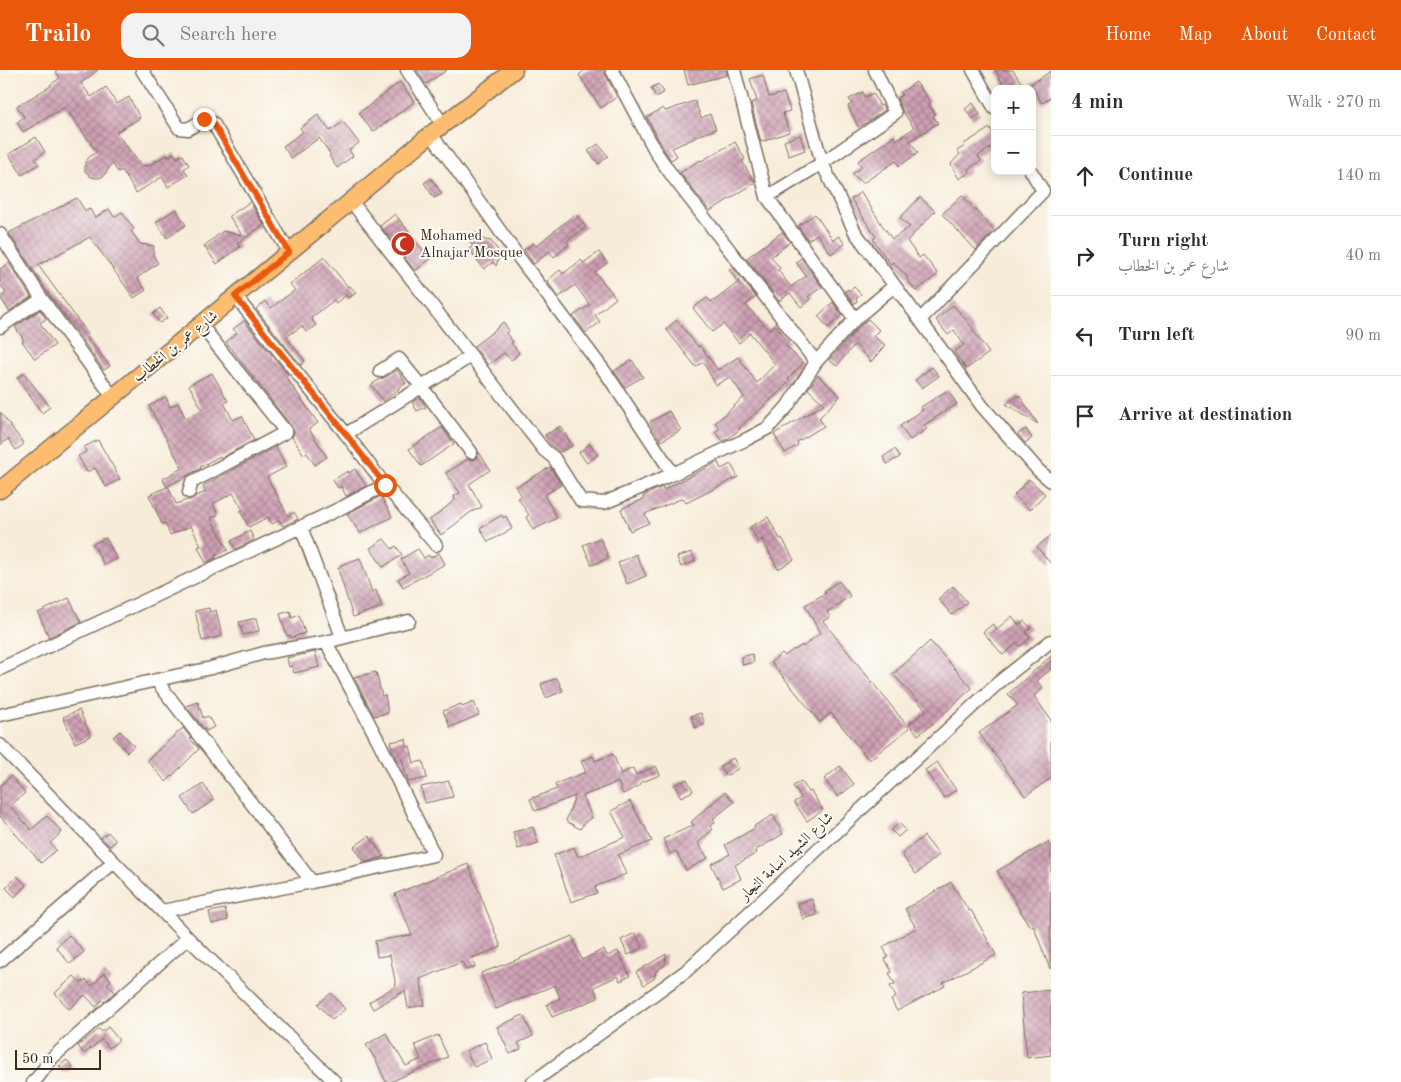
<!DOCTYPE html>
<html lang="en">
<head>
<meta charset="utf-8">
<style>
	body { margin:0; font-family:"Old Standard TT",Amiri,serif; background:#f2f2f3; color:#2b2b33 }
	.controls { position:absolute; right:15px; top:15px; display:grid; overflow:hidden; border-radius:10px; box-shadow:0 2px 12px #0003 }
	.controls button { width:45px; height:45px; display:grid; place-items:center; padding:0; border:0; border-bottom:1px solid #e1e1e2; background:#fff; color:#2b2b33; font:25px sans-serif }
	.scale { position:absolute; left:15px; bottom:12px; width:86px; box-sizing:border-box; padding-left:5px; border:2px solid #3b2a1e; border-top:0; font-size:14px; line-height:18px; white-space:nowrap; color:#3b2a1e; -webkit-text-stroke:4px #fdfcf7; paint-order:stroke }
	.stop { position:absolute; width:15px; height:15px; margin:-11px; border:4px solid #ea580c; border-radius:50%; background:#fff }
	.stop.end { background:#ea580c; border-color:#fff; box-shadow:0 1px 5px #0008 }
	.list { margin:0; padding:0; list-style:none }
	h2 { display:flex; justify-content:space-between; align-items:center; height:65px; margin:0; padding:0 20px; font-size:21px }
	h2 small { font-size:16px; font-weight:400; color:#7c7c81 }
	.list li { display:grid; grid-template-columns:32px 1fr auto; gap:15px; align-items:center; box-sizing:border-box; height:80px; padding:0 20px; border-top:1px solid #e1e1e2 }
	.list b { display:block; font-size:19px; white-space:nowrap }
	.list p { margin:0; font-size:16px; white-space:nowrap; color:#7c7c81 }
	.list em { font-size:16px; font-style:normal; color:#7c7c81 }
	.icon { flex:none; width:28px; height:28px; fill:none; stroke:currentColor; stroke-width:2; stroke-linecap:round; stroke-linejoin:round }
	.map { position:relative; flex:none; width:1051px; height:1012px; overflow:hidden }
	header { display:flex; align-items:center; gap:30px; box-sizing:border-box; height:70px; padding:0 25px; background:#ea580c; color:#fff }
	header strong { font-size:24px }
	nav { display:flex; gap:28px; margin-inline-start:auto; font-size:18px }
	.search { width:350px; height:45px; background:#f2f2f3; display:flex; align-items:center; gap:12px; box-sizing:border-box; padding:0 18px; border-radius:15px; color:#7c7c81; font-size:19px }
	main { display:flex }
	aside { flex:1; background:#fff }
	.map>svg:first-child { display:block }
	.building { fill:url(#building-cross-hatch) }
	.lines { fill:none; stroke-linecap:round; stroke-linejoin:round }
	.minor-casing { stroke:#7d6e5f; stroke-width:15 }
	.major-casing { stroke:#7d6e5f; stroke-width:19 }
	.minor { stroke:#fff; stroke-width:12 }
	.major { stroke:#fcbd6f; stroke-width:16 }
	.route { stroke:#ea580c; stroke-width:6 }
	.labels { text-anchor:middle; stroke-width:4; stroke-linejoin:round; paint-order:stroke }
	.poi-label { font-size:15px; fill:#3b2a1e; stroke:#fdfcf7; text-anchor:start }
	.street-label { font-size:15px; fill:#3b2a1e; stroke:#fdfcf7 }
</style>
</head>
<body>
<header>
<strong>Trailo</strong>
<div class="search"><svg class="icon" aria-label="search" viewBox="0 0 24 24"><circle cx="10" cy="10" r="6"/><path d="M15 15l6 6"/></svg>Search here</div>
<nav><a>Home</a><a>Map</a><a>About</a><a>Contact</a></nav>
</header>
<main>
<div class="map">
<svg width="1051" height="1012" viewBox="0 0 1051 1012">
	<defs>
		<pattern id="building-cross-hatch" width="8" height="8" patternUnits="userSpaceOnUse" patternTransform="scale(1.25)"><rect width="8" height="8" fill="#cd9fb3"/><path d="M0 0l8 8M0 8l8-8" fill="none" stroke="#a88291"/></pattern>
	</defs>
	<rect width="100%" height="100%" fill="#fdfcf7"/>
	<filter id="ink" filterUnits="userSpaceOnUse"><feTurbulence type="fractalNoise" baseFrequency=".02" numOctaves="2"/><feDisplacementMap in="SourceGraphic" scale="10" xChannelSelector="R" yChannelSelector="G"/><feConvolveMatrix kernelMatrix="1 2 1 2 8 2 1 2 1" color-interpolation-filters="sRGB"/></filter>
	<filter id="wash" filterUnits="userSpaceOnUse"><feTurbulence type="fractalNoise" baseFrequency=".0096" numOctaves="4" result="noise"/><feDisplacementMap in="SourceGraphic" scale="20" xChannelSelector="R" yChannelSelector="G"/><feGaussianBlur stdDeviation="1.12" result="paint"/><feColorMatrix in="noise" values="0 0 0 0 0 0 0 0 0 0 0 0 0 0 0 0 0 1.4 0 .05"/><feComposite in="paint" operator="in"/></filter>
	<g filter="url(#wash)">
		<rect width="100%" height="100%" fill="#f7ecd9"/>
		<g id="blocks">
			<path class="building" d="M55 0H98L81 13 91 27 106 17 117 34 129 27 140 48 116 62 142 97 145 95 146 97 167 85 168 87 174 83 177 88 183 85 189 95 184 99 188 105 168 117 162 107 136 123 122 100 118 102 112 93 105 104 102 107 98 108 91 107 85 101V93L89 87 97 82 65 37 23 62 17 52 24 47 17 36 51 16 50 15 60 8Z
				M417 0H447L426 14Z
				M585 0H603L617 27 601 38 579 5Z
				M684 0H726L727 5 688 15Z
				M995 0H1013L1022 14 1015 19H1006Z
				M1051 1V27L1042 33 1030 15Z
				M763 5 769 27 784 23 790 41 783 43 789 62 761 72 751 33 757 31 750 9Z
				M400 12 413 30V33L373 62 359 43Z
				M916 12 930 32 928 33 935 44 933 46 938 53 910 71 918 83 899 96 896 91 863 113 852 104 862 97 858 91 894 66 896 70 914 58 903 42 897 28 902 25 900 23Z
				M658 14 664 22 656 27 651 18Z
				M863 22 865 27 873 23 880 36 882 35 885 40 866 53 858 57 848 36 852 34 849 29Z
				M695 31 701 48 710 44 716 59 694 67 695 68 672 78 677 86 671 90 664 80 647 47 663 38 665 41Z
				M973 33 980 44 973 49 965 39Z
				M318 45 330 61 343 52 359 73 349 80 353 86 337 98 329 86 331 85 319 68 291 88 283 76 303 62 300 58Z
				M990 58 995 67V75L978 86 981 91 968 99 970 102 959 109 951 94 960 84 957 81 965 76 964 74Z
				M800 65 805 80 789 86 784 71Z
				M36 67 45 82 35 89 39 94 22 105 9 84Z
				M735 72 745 89 742 91 755 113 710 141 680 103 700 90 701 91Z
				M598 74 608 86 599 94 588 81Z
				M431 108 442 124 434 128 424 113Z
				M861 122 886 161V160L892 169 910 157 900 148 920 127 935 141 907 171 919 188 923 185 938 204 916 221 907 210 908 208 893 192 890 194 873 169 876 167 851 129Z
				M962 125 994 160 976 180 942 144Z
				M77 128 85 141 90 139 95 148 109 139 114 147 122 142 134 159 131 161 140 174 154 176 153 185 158 193 137 208 146 220 134 228 90 167 38 195 88 264 86 266 110 296 104 300 49 224 9 163Z
				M250 132 264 155 237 173 240 177 217 194 204 176 223 161 242 165 229 146Z
				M176 139 186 155 167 168 156 152Z
				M395 144 430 189 415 201 380 156Z
				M575 144 586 157 567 171 569 174 554 187 549 181 534 194 524 180 533 173 536 176Z
				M815 144 833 170 839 166 845 174 831 184 817 164 808 170 798 156Z
				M478 162 484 170 491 171 500 183 496 196 493 192 484 199 469 179 473 176 468 169Z
				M782 162 790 172 771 187 780 198 778 200 791 217 806 206 796 192 801 188 822 217 808 227 810 229 801 237 790 223 779 231 746 188H747Z
				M599 182 607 193 595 202 616 228 595 245 600 252 586 263 573 246 590 235 575 215 559 227 547 211 560 200 563 204 581 190 583 193Z
				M324 187 348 217 350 216 356 223 348 228 346 225 336 233 334 230 311 248 316 256 306 262 302 256 286 267 305 291 301 295 256 239 265 231 271 238 295 220 290 214Z
				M9 193 31 227 9 241 0 227 6 223 0 214V199Z
				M733 198 756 227 746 235 769 260 775 255 789 272 785 275 803 293 788 309 790 311 775 326 739 358 740 359 728 369 723 371 715 362 720 358 715 353 744 327 730 307 716 315 703 292 696 297 666 259 677 250 698 277 699 275 718 300 738 287 757 313 775 294 750 263 739 273 723 254 712 262 693 238 707 228 711 232 713 230 714 231 739 212 729 200Z
				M854 217 861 224 856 229 857 231 854 234 845 221 848 219 849 221Z
				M833 232 842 245 828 258 818 246Z
				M953 235 973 258 972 259 989 283 966 299 954 282 964 275 954 260 948 265 936 250Z
				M160 238 167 248 160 253 153 244Z
				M40 240 46 249 40 253 55 275 35 289 22 271 24 270 15 257Z
				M868 249 879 260 873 266 885 275 871 292 855 274 837 296 829 290 861 255Z
				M244 251 288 305 286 307 318 353 309 359 327 387 315 395 307 383 304 385 292 367 294 362 292 357 226 272 237 263 233 259Z
				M503 252 509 260 506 263 513 272 511 273 519 283 511 290 504 283 488 295 474 276 495 260Z
				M632 290 643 307 625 317 614 301Z
				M932 297 939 306 922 318 915 310Z
				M397 300 406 313 398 318 399 319 383 331 371 315 380 309 384 308Z
				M24 303 50 337 42 343 17 308Z
				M212 303 228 331 224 333 233 350 242 346 254 370 221 388 220 386 200 397 201 398 168 416 176 434 187 430H191L196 426 206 422 203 416 276 377 286 397 267 407 288 446 294 442 298 449 283 456 279 450 272 454 268 447 249 457 240 441 243 440 233 423 213 434 218 445 211 448 228 480 215 486 216 488 206 493 198 477 201 476 191 456 170 465 165 453 162 454 149 425 167 417 163 409 182 398 149 336 166 327 170 337 178 333 186 349 202 339 189 315Z
				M818 305 840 326 819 348 824 356 797 372 798 375 785 383 774 364 824 334 808 319Z
				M948 320 957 334 924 355 927 359 910 370 900 356 923 340 921 337Z
				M1019 325 1038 354 1006 334Z
				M420 328 426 337 417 341 412 332Z
				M669 341 681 360 661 371 650 352Z
				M0 342 24 374 16 380 8 369 0 375Z
				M561 356 572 376 560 382 550 374 545 365Z
				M442 357 454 374 421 396 409 379Z
				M1026 359 1032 368 1025 373 1018 364Z
				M98 370 120 409 106 417 95 398 87 402 78 386 86 382 84 377Z
				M590 374 598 385 587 393 579 382Z
				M895 379 900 387 887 394 883 387Z
				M479 382 490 400 469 414 482 437 471 442 441 465 430 450 455 430 454 426 460 423 446 403 468 389 472 390 475 389Z
				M718 392 721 399 731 394 738 407 686 433 683 428 645 444 649 453 630 461 621 439 644 429 643 426 662 417 663 420Z
				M550 397 561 415 544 425 557 448 533 460 526 447 529 445 518 428 522 426 516 417Z
				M355 399 366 416 346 426 341 416 338 418 333 410 348 401 349 403Z
				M1029 409 1045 424 1030 440 1014 425Z
				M381 426 392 447 360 463 347 444Z
				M502 445 503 448 506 446 512 459 488 472 480 458Z
				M768 447 780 469 782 468 794 490 778 499 762 469 758 472 750 457Z
				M250 461 254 470 235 479 231 471Z
				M1051 465V494L1037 477Z
				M106 468 117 489 104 495 93 474Z
				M600 468 609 488 592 495 583 475Z
				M384 469 392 479 396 476 402 485 383 497 370 478Z
				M418 479 424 488 429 485 430 488 439 483 445 494 403 517 398 509 409 503 401 489Z
				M692 482 695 491 681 497 677 487Z
				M636 484 646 506 627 514 618 493Z
				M360 488 372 522 376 520 382 537 353 547 338 499 341 495Z
				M839 511 850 526 827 542 830 547 823 551 909 658 869 690 831 643 820 652 771 592 782 583 785 586 794 579 795 580 802 575 803 577 820 563 805 535 826 523 824 521Z
				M953 516 967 532 952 545 938 529Z
				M69 528 81 552 49 567 38 543Z
				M209 538 210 542 216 540 222 566 202 571 195 541Z
				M290 541 292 548 299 545 305 563 290 568V565L287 566 280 544Z
				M1012 546 1019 555 1024 551 1031 558 1026 562 1030 568 1020 576 1017 573 1003 585 983 562 993 554 997 559Z
				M256 548 259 561 243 565 239 552Z
				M930 571 972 618 936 651 918 665 909 654 926 640 893 604Z
				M315 582 319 597 294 603 292 596 289 597 287 588Z
				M752 584 754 592 743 595 741 587Z
				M1051 586V599L1037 611 1043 618 1034 626 1051 650V708L1025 726 979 663 1018 635 1008 624Z
				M376 602 382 626 385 625 388 643 374 646 354 607Z
				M557 608 563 621 546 628 541 614Z
				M198 632 203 648 208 646 214 657 206 661 186 636Z
				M474 632 479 645 450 657 443 641 461 634 462 637Z
				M79 640 91 666 75 673 63 647Z
				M701 643 705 654 695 658 691 646Z
				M183 658 191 668 190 669 199 679 166 712 147 690Z
				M120 661 134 676 127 682 113 667Z
				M406 669 407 677 410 676 414 693 423 691 427 708 408 712 402 689 397 690 392 680 390 672Z
				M613 684 621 704 633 698 636 705 656 696 660 705 640 713 641 715 623 724 618 712 583 726 592 748 585 752 580 759 566 751 575 726 535 741 530 729 557 719 555 714 586 702 581 691 593 686 595 691Z
				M733 688 739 698 726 706 720 696Z
				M937 692 956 720 944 728 925 700Z
				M840 696 854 714 838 727 824 709Z
				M11 706 25 723 10 736 31 760 47 746 62 762 50 773 56 780 41 793 0 746V716Z
				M687 709 693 721 681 727 674 715Z
				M449 711 453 727 425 733 421 717Z
				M801 711 809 722 811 721 823 740 807 751 794 732 801 728 793 716Z
				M203 714 214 730 193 744 182 728Z
				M725 722 734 732 713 749 715 752 710 756 713 759 698 773 708 788 686 800 676 781 670 784 663 769 694 755 691 752Z
				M630 731 643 755H644L652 771 618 785 626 804 595 817 597 823 571 832 554 785 574 777 578 787 625 767 611 741Z
				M773 745 783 764 756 780 757 783 735 795 741 809 723 818 711 794 730 784 725 775 755 758 754 756Z
				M899 753 906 760 898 767 891 760Z
				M533 757 538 773 518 779 513 762Z
				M108 762 116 771 110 776 101 768Z
				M369 766 384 787 365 792 354 777Z
				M924 766 939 785 916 804 903 787V783Z
				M1048 772 1051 778 1050 899 1033 855 1030 857 997 801Z
				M468 794 501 877 472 888 475 897 466 900 462 892 420 909 425 935 408 938 405 921 373 939 369 932 396 916 390 885 377 887 375 871 412 865 395 824Z
				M17 806 26 815 15 827 6 818Z
				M951 812 969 841 971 840 996 885 943 913 945 916 897 941 891 930 896 927 890 916 895 914 889 903 892 902 885 889 888 887 883 877 916 858 905 839Z
				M812 829 817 845 803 849 797 833Z
				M225 839 228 850 212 854 209 842Z
				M635 863 643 878 628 885 621 870Z
				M69 865 84 882 70 894 56 877Z
				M572 866 582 890 604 879 607 886 618 881 630 906 620 911 618 906 594 917 598 928 552 947 547 934 560 928 555 915 496 939 481 903 511 892Z
				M666 884 665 895 655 902 656 905 654 906 655 908 644 915 636 902Z
				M104 903 111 910 107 914 115 922 104 932 102 930 96 937 85 925 69 939 55 923 74 906 81 913 86 910 92 916Z
				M1051 920V985L1027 988 1021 923Z
				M331 923 345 939 332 950 318 934Z
				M523 945 533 966 518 973 521 979 510 984 497 957Z
				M108 957 119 970 109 978 102 969 84 984 78 976 99 959 102 962Z
				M386 963 406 996 421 989 415 975 438 965 448 987 390 1012H386L376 990 366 975Z
				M485 972 492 989 474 997 466 981Z
				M67 990 73 997 66 1003 59 996Z"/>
		</g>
	</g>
	<g filter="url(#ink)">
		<use href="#blocks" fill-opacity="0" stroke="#7d6e5f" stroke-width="1"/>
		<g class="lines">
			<defs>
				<path id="minor" d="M142 0 179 58 188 59 205 49 213 53 289 182
					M407 0 443 55
					M612 0 657 84 673 107 816 292
					M734 0 767 127 855 249
					M875 0 895 43 822 93 855 162 920 250 982 336 1038 400 1051 411
					M973 0 995 39
					M431 64 520 189 608 306 673 404
					M767 127 822 93 796 0
					M351 131 544 380 554 388 581 431 604 433 673 404 747 369 768 358 787 337 816 292 855 249 894 216
					M0 164 42 229 113 327
					M235 226 346 364 385 415 436 475
					M920 250 1043 121 1031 101
					M0 257 42 229
					M380 301 399 289 421 316 471 382
					M346 364 471 286
					M189 422 192 412 286 362 200 254
					M301 457 342 567
					M0 599 343 437 385 415
					M156 610 312 812
					M0 645 211 598 264 583 326 572 409 551
					M0 675 188 868 335 1012
					M162 841 312 812 434 785 379 672 326 572
					M0 891 114 792
					M33 1012 38 1007 52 988 188 868
					M533 1012 686 901 998 613 1051 571"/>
				<path id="major" d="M0 420 351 131 431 64 514 0"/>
			</defs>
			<use href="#minor" class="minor-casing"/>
			<use href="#major" class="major-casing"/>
			<use href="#minor" class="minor"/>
			<use href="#major" class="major"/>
		</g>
	</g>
	<g class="lines" filter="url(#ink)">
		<path class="route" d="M204 49 213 53 289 182 235 226 346 364 385 415"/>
	</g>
	<defs>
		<symbol id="mosque-disc" viewBox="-11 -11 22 22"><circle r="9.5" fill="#c8321e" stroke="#fdfcf7"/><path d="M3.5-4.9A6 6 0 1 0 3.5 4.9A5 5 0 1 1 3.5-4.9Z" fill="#fff"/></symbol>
	</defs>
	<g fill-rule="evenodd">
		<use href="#mosque-disc" x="389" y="160" width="28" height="28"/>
	</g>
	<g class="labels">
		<g class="poi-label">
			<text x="420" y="170">Mohamed<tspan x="420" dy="17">Alnajar Mosque</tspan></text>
		</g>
		<g class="street-label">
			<text transform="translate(175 276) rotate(-39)" y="5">شارع عمر بن الخطاب</text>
			<text transform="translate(786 786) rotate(-43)" y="5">شارع الشهيد اسامة النجار</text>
		</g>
	</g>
</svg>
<div class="controls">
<button>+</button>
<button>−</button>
</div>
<div class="scale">50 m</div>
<div class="stop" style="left:385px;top:415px"></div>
<div class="stop end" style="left:204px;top:49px"></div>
</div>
<aside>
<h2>4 min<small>Walk · 270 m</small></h2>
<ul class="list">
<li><svg class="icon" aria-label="ahead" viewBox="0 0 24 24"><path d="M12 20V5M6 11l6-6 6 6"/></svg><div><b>Continue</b></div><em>140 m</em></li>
<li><svg class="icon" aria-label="right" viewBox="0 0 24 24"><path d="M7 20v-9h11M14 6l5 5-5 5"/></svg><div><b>Turn right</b><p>شارع عمر بن الخطاب</p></div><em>40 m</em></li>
<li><svg class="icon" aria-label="left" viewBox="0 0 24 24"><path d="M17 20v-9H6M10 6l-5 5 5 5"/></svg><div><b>Turn left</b></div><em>90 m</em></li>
<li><svg class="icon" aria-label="arrive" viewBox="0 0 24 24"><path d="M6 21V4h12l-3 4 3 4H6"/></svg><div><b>Arrive at destination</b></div></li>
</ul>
</aside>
</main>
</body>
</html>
